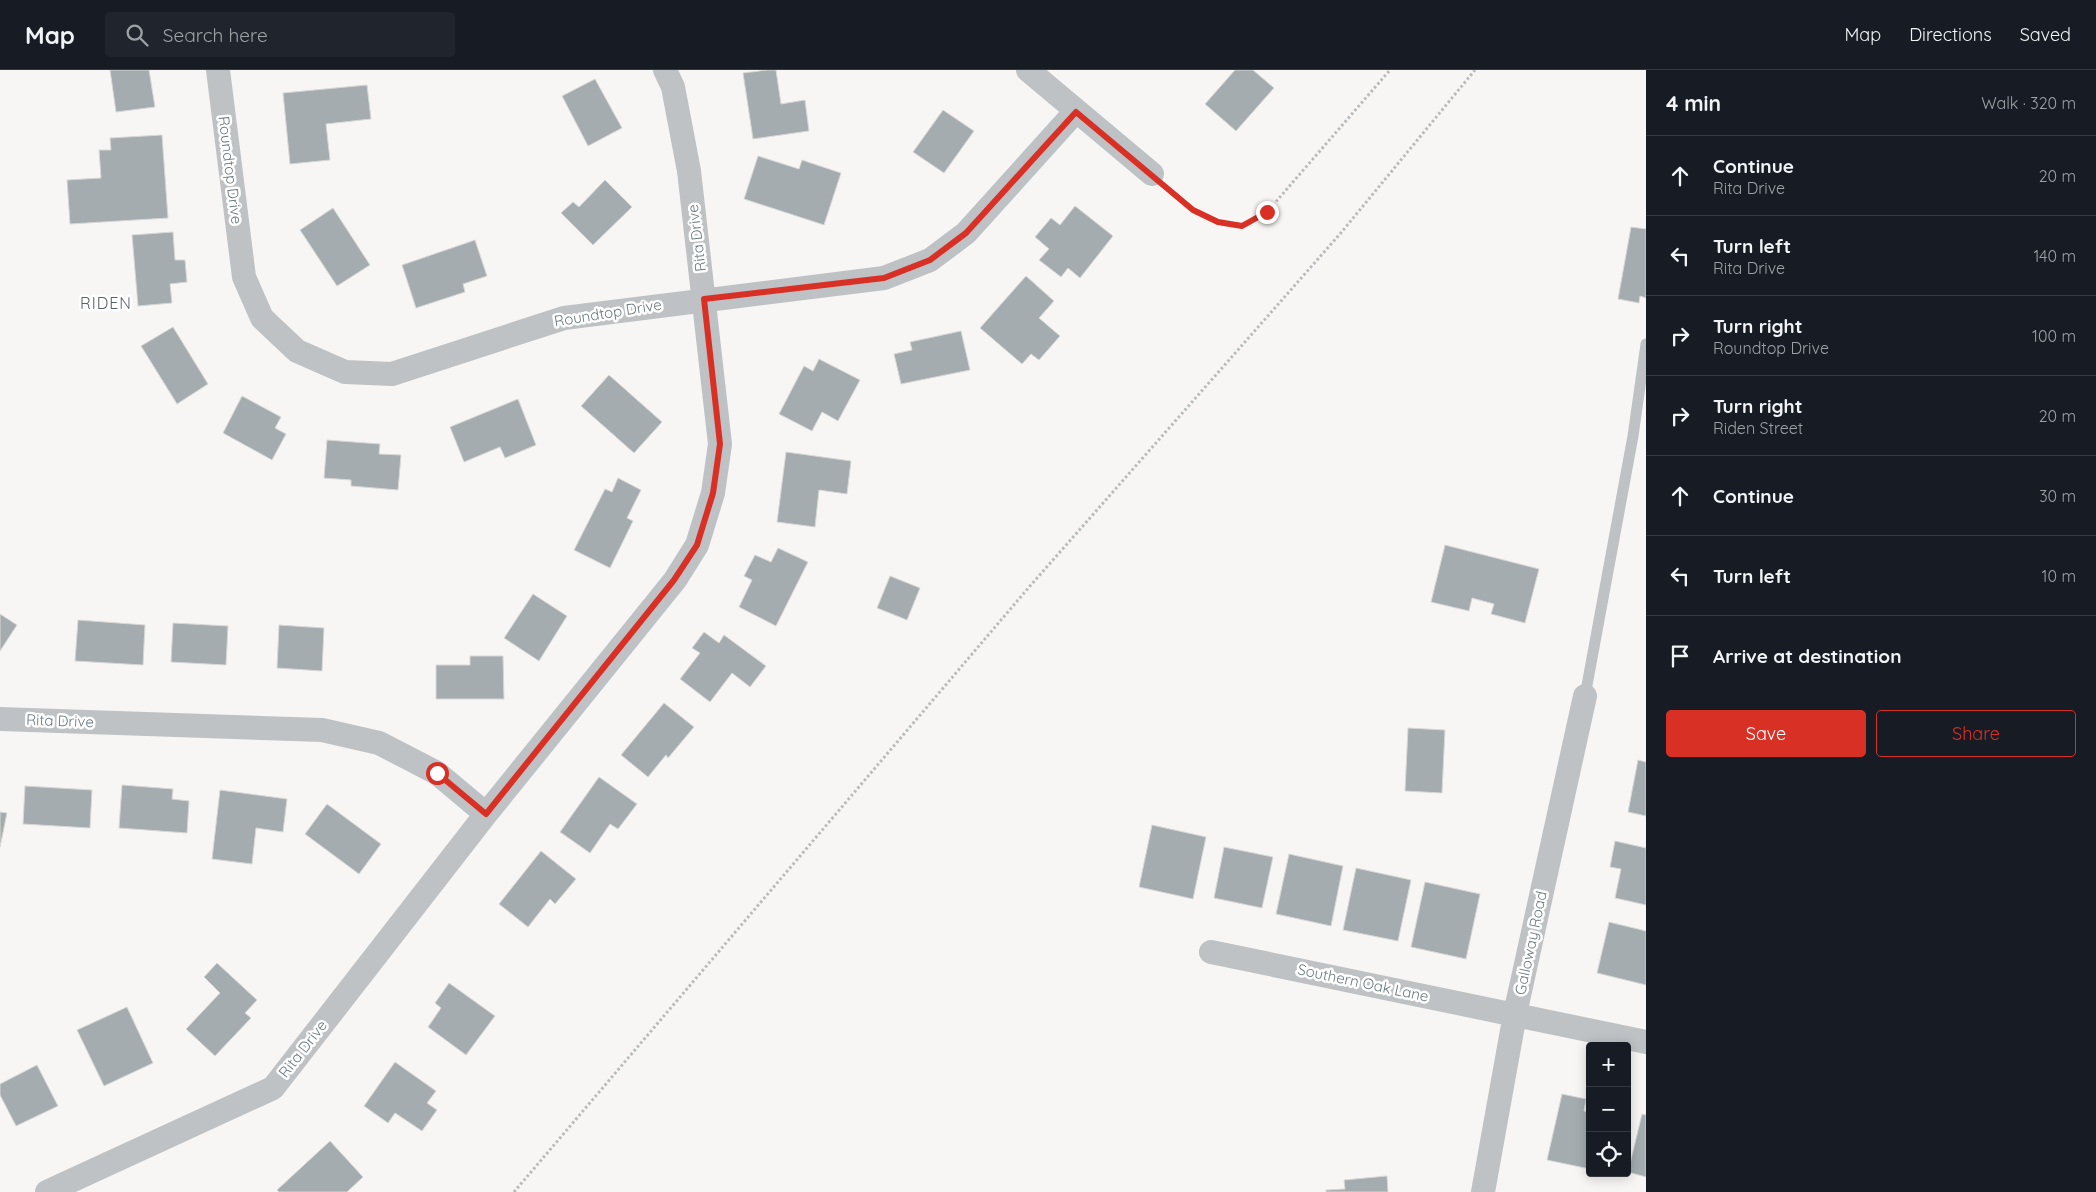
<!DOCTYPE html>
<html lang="en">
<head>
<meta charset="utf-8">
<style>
	body { margin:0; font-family:Quicksand,sans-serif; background:#20242c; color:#f1f3f6 }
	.controls { position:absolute; right:15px; bottom:15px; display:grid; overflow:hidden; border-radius:5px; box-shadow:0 2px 12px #0003 }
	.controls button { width:45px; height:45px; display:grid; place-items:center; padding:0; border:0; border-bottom:1px solid #363941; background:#171b24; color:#f1f3f6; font:25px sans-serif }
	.stop { position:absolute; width:15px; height:15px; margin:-11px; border:4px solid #d93025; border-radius:50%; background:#fff }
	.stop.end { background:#d93025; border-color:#fff; box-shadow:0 1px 5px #0008 }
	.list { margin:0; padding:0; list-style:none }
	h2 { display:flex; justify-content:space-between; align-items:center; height:65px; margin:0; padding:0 20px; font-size:21px }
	h2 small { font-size:16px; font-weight:400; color:#9ea1a6 }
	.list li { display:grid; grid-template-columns:32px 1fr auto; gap:15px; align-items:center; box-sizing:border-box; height:80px; padding:0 20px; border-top:1px solid #363941 }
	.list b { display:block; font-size:19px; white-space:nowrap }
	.list p { margin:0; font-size:16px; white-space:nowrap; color:#9ea1a6 }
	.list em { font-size:16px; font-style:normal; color:#9ea1a6 }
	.actions { display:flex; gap:10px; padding:15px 20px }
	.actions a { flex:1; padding:11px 0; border:1px solid #d93025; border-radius:5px; text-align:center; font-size:18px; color:#d93025 }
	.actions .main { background:#d93025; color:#fff }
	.icon { flex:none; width:28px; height:28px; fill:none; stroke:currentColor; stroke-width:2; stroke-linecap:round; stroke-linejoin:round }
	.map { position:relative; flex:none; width:1646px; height:1122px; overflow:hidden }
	header { display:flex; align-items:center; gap:30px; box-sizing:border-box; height:70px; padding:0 25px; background:#171b24; border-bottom:1px solid #363941 }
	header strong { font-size:24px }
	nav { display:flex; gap:28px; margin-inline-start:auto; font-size:18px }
	.search { width:350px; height:45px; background:#20242c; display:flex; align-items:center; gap:12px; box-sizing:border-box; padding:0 18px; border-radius:5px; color:#9ea1a6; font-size:19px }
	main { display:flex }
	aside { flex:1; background:#171b24 }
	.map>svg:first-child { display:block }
	.building { fill:#a4acb0; stroke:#d8d8d6 }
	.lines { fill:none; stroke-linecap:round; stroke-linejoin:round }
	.path { stroke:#b8bbbd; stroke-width:3; stroke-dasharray:2.5 2.5; stroke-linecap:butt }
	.lane { stroke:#bec2c5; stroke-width:11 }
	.street { stroke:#bec2c5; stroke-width:24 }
	.route { stroke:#d93025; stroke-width:6 }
	.labels { text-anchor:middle; stroke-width:5; stroke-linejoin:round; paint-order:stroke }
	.street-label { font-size:15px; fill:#697982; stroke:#fff }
	.neighbourhood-label { font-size:16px; letter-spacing:1px; fill:#566168; stroke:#fff }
</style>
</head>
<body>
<header>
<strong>Map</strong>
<div class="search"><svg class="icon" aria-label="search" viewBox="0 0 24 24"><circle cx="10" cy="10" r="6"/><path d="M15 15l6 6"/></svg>Search here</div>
<nav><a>Map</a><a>Directions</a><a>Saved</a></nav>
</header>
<main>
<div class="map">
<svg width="1646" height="1122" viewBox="0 0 1646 1122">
	<rect width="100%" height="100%" fill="#f7f6f4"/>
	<path class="building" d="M110 0H149L155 37 116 42Z
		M767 0H776L781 34 805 30 809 61 753 69 743 3Z
		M1235 0H1253L1274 18 1236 61 1205 34Z
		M595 9 622 58 588 76 562 26Z
		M367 15 371 49 326 54 330 90 290 94 283 23Z
		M943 40 974 61 944 103 913 82Z
		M162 65 168 148 70 154 67 110 101 108 99 80H111L110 68Z
		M758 86 799 99 802 90 841 103 824 155 744 129Z
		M605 110 632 137 593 175 561 143 573 132 579 137Z
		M1075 136 1113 166 1080 208 1068 198 1061 207 1039 190 1049 179 1035 167 1051 148 1060 155Z
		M333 138 370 195 337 216 300 160Z
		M1631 157 1646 159V228L1640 226 1639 233 1618 229Z
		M173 162 175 190H185L187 212 170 214 172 233 138 236 132 165Z
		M475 170 487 206 463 214 465 222 416 238 402 195Z
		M1026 206 1054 231 1039 248 1060 266 1039 290 1031 284 1022 294 980 258Z
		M173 257 208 314 177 334 141 276Z
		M961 261 970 300 901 314 894 284 912 280 910 272Z
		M819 289 860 310 838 351 822 342 812 361 779 344 804 296 813 301Z
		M609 305 662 352 634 383 581 336Z
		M242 326 281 347 275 358 286 364 272 390 223 363Z
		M518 329 536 375 505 388 500 377 464 392 450 357Z
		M327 370 380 374 379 384 401 385 398 420 351 416V410L324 408Z
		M786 382 851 391 847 424 819 420 815 457 777 452Z
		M618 408 641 420 627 448 633 451 610 498 574 480 605 419 612 422Z
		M1445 475 1539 499 1525 553 1491 544 1494 534 1472 528 1469 541 1431 532Z
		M778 478 808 492 776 556 739 537 752 510 744 506 755 485 771 492Z
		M890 506 920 518 907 550 877 538Z
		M533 524 567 546 539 591 504 568Z
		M0 544 17 555 0 581Z
		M78 550 145 555 143 595 75 591Z
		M173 553 228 556 226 595 171 592Z
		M279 555 324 558 322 601 277 598Z
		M704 562 719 573 724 565 766 596 750 617 732 603 710 632 680 609 700 583 692 578Z
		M470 586H503L504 629H436V595H470Z
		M664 633 694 657 668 688 666 685 648 707 621 685Z
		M1408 658 1445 660 1442 723 1405 721Z
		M1638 690 1646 692V746L1628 742Z
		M599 707 637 734 618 759 610 754 590 783 560 762Z
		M122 715 173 719 172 729 189 731 187 763 119 758Z
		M25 716 92 720 90 758 23 754Z
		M220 720 287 729 283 762 256 758 252 794 212 789Z
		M327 734 381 774 359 804 305 764Z
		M0 742 7 743 0 777Z
		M1152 755 1206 767 1193 829 1139 817Z
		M1615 771 1646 778V835L1615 828 1621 799 1610 797Z
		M1224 777 1273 787 1262 838 1214 828Z
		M541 781 576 809 555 834 550 829 528 857 499 834Z
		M1289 784 1343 796 1331 856 1276 844Z
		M1356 798 1411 810 1398 871 1343 860Z
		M1425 812 1480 824 1466 889 1411 877Z
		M1609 852 1646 861V915L1597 903Z
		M217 893 257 930 245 943 251 948 215 986 186 959 220 923 204 907Z
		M449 913 495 946 466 985 428 957 441 938 435 933Z
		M127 937 153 993 104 1016 77 960Z
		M395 992 436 1021 427 1033 437 1040 422 1061 395 1043 388 1053 364 1036Z
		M37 995 58 1036 16 1056 0 1025V1014Z
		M1562 1024 1586 1029 1584 1041 1590 1042V1099L1547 1090Z
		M1642 1044 1646 1045V1107L1628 1102Z
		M330 1071 363 1107 347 1122H279L277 1120Z
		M1387 1106 1388 1122H1326V1120L1345 1119 1344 1110Z"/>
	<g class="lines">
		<path class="path" d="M1170 120 1193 140 1218 152 1242 156 1267 142 1390 0
			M514 1122 1030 516 1340 164 1475 0"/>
		<path class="lane" d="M1585 626 1633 366 1646 274"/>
		<path class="street" d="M218 0 244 207 262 248 297 281 345 302 392 304 564 248 884 208 930 190 966 163 1076 41
			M1028 0 1152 104
			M0 649 322 660 379 673 437 703 486 744
			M1211 882 1646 972
			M47 1122 273 1018 486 744 675 510 697 475 713 423 720 374 689 101 673 17 665 0
			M1483 1122 1515 944 1585 626"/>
	</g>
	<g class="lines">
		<path class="route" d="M437 703 486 744 674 510 697 475 713 423 720 374 704 229 884 208 930 190 966 163 1076 42 1193 140 1218 152 1242 156 1267 142"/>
	</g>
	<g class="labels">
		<g class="street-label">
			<text transform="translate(230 100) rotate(83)" y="5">Roundtop Drive</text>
			<text transform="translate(697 168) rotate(-97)" y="5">Rita Drive</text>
			<text transform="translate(608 243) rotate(-9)" y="5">Roundtop Drive</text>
			<text transform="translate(60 651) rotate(2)" y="5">Rita Drive</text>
			<text transform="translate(1531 873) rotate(-78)" y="5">Galloway Road</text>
			<text transform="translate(1363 913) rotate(12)" y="5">Southern Oak Lane</text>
			<text transform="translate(303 979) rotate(-52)" y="5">Rita Drive</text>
		</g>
		<g class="neighbourhood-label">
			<text x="106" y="239">RIDEN</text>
		</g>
	</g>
</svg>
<div class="controls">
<button>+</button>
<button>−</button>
<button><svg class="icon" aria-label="locate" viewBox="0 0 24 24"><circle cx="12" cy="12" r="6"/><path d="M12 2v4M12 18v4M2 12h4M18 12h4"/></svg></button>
</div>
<div class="stop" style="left:437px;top:703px"></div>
<div class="stop end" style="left:1267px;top:142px"></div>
</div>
<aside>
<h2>4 min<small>Walk · 320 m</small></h2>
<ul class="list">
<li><svg class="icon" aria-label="ahead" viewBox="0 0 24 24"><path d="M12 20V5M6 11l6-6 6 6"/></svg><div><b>Continue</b><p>Rita Drive</p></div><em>20 m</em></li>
<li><svg class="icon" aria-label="left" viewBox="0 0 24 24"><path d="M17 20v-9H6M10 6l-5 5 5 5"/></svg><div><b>Turn left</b><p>Rita Drive</p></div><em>140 m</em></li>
<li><svg class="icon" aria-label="right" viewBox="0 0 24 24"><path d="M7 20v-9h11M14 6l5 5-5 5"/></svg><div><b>Turn right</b><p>Roundtop Drive</p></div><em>100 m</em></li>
<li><svg class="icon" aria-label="right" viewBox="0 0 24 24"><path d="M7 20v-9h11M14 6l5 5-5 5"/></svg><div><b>Turn right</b><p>Riden Street</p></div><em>20 m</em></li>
<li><svg class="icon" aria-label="ahead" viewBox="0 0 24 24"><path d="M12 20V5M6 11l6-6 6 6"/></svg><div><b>Continue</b></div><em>30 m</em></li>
<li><svg class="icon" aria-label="left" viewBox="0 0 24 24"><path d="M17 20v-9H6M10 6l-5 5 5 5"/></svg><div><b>Turn left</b></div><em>10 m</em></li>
<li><svg class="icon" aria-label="arrive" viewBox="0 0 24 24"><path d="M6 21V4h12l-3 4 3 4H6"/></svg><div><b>Arrive at destination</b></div></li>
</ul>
<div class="actions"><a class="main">Save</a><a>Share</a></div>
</aside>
</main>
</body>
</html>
